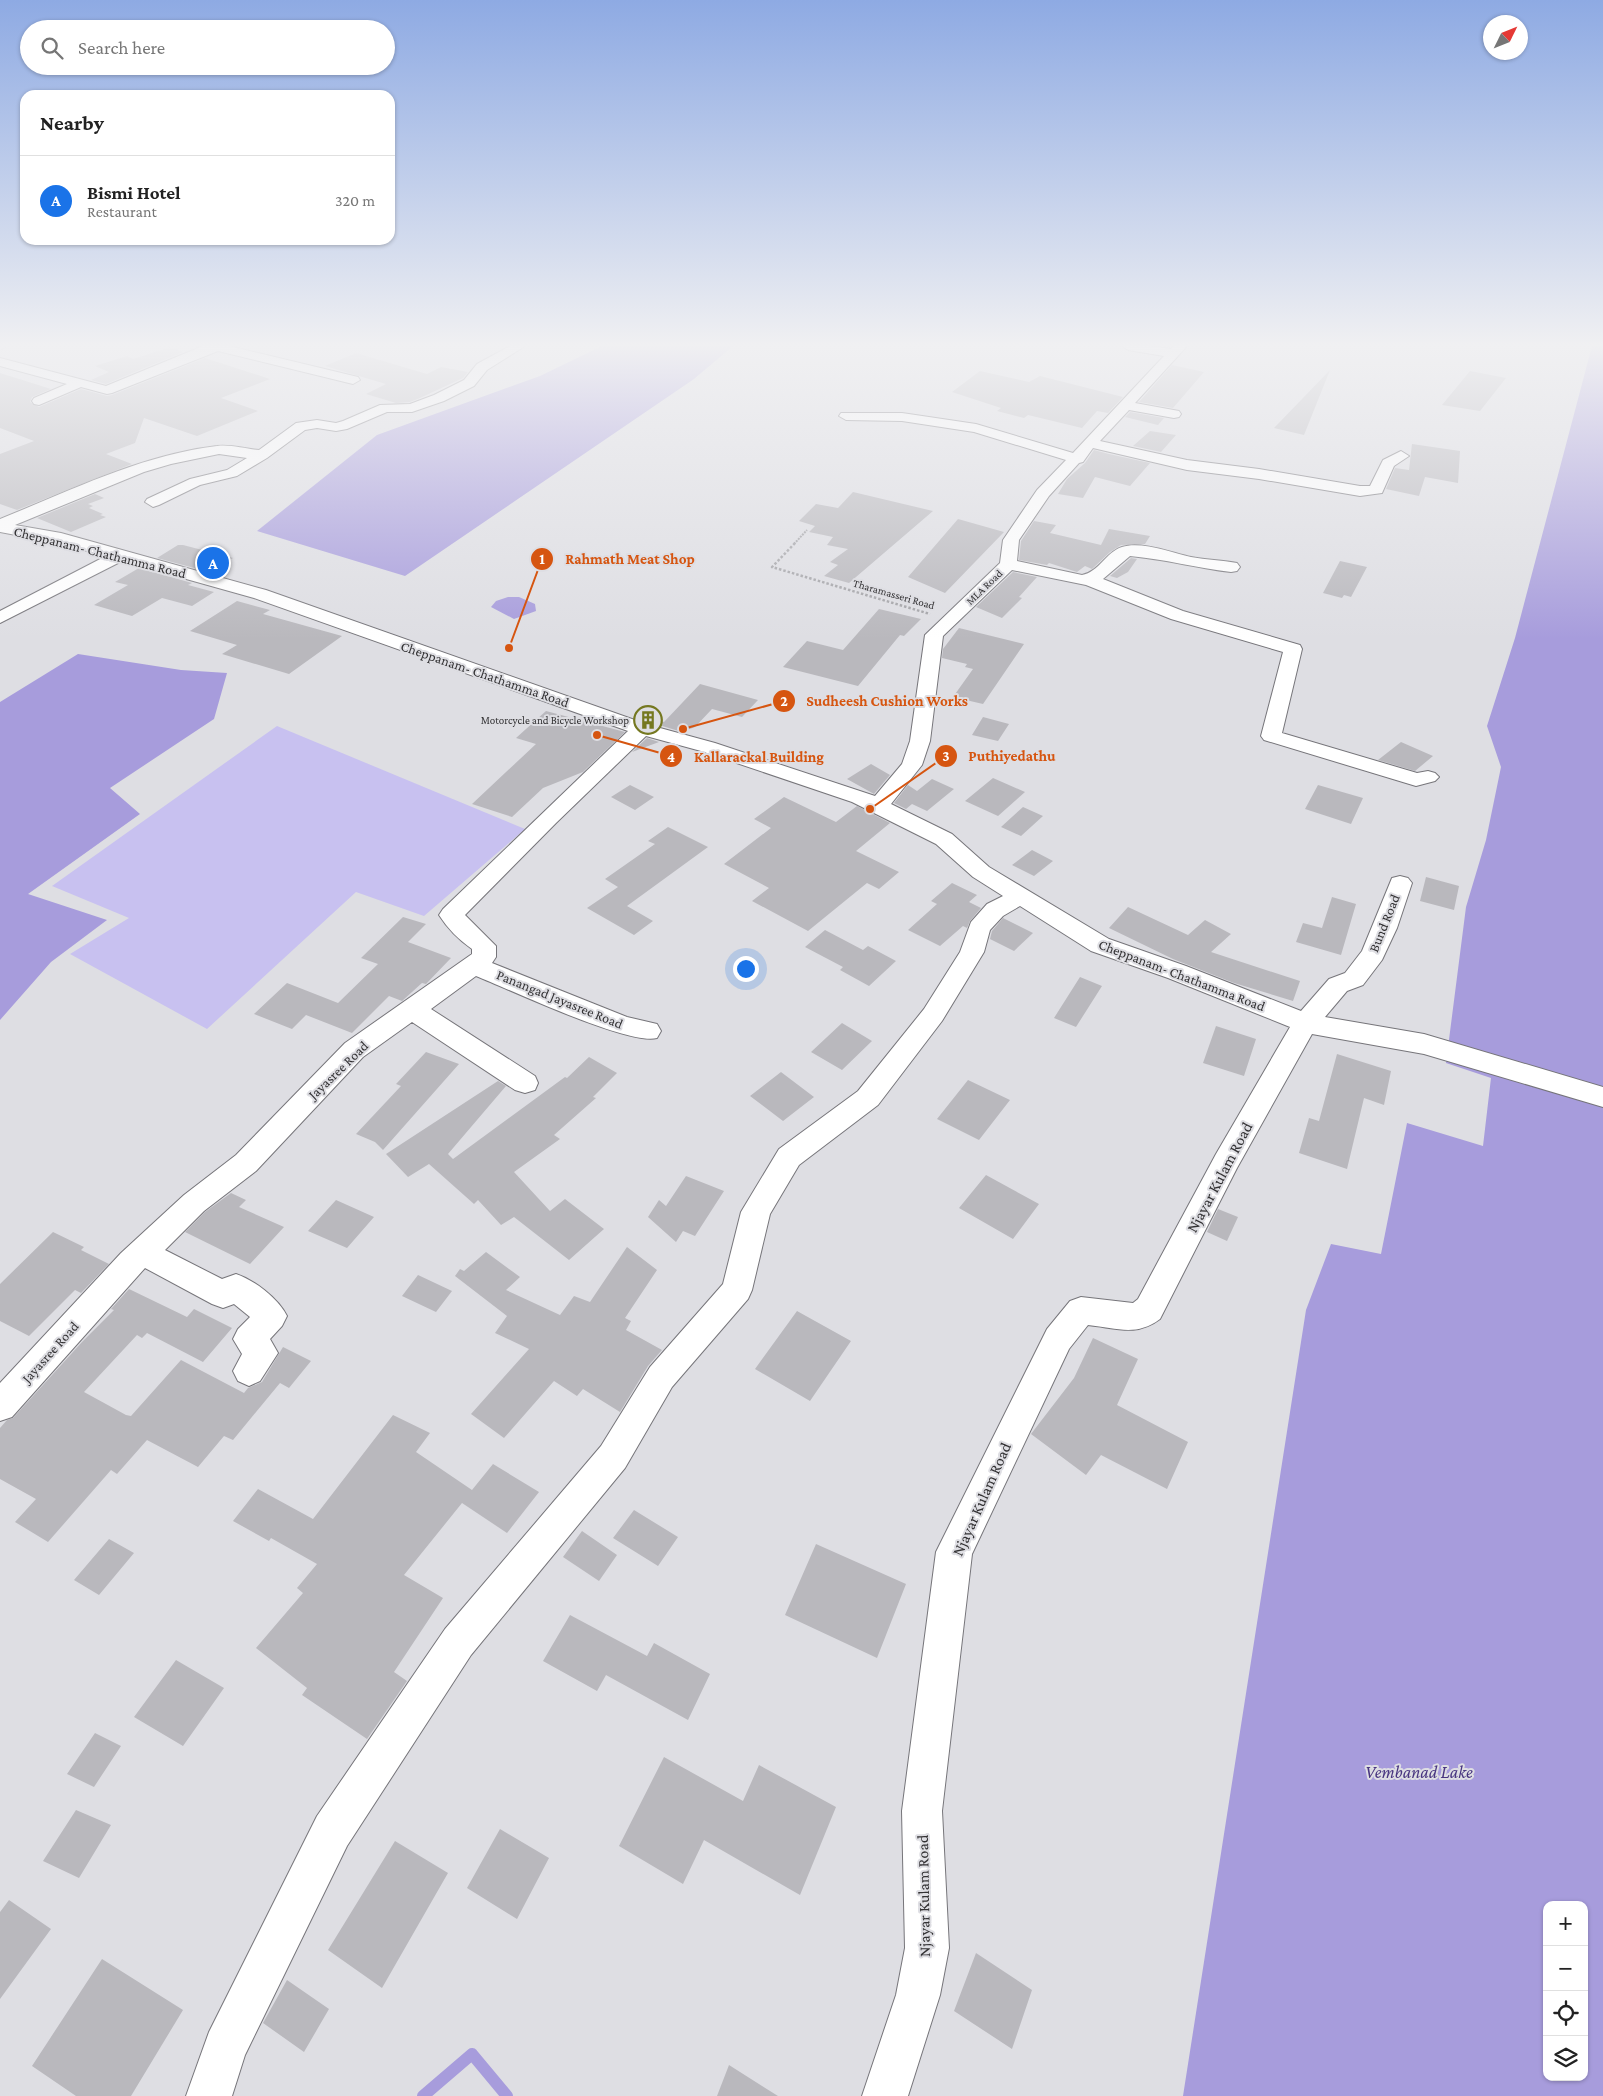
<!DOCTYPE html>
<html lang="en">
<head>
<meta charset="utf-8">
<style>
	body { margin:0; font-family:"Crimson Pro",serif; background:#f2f2f2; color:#222 }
	.controls { position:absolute; right:15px; bottom:15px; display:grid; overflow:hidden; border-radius:10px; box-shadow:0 1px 4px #0004 }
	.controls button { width:45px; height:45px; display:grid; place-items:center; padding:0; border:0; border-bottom:1px solid #e0e0e0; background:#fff; color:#222; font:25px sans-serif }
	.compass { position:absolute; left:1483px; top:15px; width:45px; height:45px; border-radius:50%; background:#fff; box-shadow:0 1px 4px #0004; rotate:47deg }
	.you { position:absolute; left:745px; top:968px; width:18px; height:18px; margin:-12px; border:4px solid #fff; border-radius:50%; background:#1a73e8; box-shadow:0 0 0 8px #1a73e833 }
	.badge { display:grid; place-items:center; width:32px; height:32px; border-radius:50%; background:#1a73e8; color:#fff; font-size:16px; font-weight:700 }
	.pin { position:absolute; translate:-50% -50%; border:2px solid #fff; box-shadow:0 1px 5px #0006 }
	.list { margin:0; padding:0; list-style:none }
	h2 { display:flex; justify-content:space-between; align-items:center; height:65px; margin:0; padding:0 20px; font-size:21px }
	h2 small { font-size:16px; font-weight:400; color:#767676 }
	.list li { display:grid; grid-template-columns:32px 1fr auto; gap:15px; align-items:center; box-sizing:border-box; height:90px; padding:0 20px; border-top:1px solid #e0e0e0 }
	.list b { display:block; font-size:19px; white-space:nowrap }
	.list p { margin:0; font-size:16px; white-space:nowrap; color:#767676 }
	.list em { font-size:16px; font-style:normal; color:#767676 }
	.icon { flex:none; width:28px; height:28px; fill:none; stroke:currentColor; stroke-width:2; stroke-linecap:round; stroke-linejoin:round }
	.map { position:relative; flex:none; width:1603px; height:2096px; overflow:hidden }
	.search { position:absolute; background:#fff; box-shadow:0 1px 4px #0004; left:20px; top:20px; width:375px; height:55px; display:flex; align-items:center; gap:12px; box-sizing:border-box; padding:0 18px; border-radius:28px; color:#767676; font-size:19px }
	.panel { position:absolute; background:#fff; box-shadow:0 1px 4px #0004; left:20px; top:90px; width:375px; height:155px; border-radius:15px }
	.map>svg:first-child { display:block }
	.green { fill:#c8c1f0 }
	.water { fill:#a79cdc; fill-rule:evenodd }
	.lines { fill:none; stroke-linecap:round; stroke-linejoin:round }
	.stream { stroke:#a79cdc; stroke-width:12 }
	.building { fill:#b9b8bd }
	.minor-casing { stroke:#76757a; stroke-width:2 }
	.secondary-casing { stroke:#76757a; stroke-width:1 }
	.path-far1 { stroke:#a3a3a7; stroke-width:2; stroke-dasharray:2 1; stroke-linecap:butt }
	.path { stroke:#a3a3a7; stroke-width:2.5; stroke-dasharray:2.5 2; stroke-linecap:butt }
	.minor { fill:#fff; fill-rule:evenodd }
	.secondary { fill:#e3dff5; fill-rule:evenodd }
	.labels { text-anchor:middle; stroke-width:4; stroke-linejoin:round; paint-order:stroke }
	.far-street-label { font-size:11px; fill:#333234; stroke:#dedee3 }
	.far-poi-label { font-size:11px; fill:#333234; stroke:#dedee3; text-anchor:end }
	.street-label { font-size:14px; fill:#333234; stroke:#dedee3 }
	.near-street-label { font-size:16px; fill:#333234; stroke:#dedee3 }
	.near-water-label { font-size:18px; font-style:italic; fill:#483580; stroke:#dedee3 }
	.leader { fill:none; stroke:#d65510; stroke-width:2 }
	.callout-dot { fill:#d65510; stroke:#dedee3; stroke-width:2 }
	.mark-label { font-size:15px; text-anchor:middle; font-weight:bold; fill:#fff }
	.callout-label { font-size:15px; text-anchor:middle; font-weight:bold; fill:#d65510; stroke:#dedee3; stroke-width:4; stroke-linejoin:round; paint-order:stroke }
</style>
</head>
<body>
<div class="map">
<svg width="1603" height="2096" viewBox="0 0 1603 2096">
	<rect width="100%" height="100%" fill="#dedee3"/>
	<path class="green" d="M277 726 525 829 424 916 356 892 207 1029 70 954 129 918 52 886Z"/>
	<path class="water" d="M602 346H733L694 379 405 576 257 531 377 435 540 376Z
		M1592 346H1603V2096H1183L1306 1310 1331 1244 1381 1254 1407 1123 1483 1146 1491 1078 1446 1063 1466 907 1486 840 1501 767 1487 726 1515 638ZM1547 1905H1584V2077H1547Z
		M508 597H519L535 604 536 611 514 619 491 607 496 601Z
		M78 654 181 670 227 673 214 719 110 788 140 814 28 894 107 920 51 962 0 1020V702Z"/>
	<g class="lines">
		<path class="stream" d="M423 2096 472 2054 507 2096"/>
	</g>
	<path class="building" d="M171 347 183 352 106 384 91 380 109 372 95 366 127 356 133 359Z
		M356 353 427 374 441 367 468 372 463 378 420 398 410 402 396 403 366 394 386 384 325 366Z
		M205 358 270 379 221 398 258 411 197 436 144 418 135 443 106 454 132 464 17 510 0 504V454L34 441 0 428V373L51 389 32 397 30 402 39 407 81 389 107 396 112 395Z
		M1172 365 1204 372 1173 408 1139 402Z
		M1330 370 1304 435 1274 428Z
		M980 371 1029 382 1040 376 1123 397 1108 413 1097 411 1082 428 1028 415 1024 418 997 411 1001 408 952 392Z
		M1470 371 1506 378 1480 411 1442 405Z
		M1130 412 1164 418 1158 425 1125 417Z
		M1150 431 1176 435 1161 452 1133 446Z
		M1412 444 1460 451 1458 483 1425 477 1419 496 1386 489 1395 468 1409 470Z
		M1094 450 1109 454 1150 463 1130 486 1095 477 1083 498 1058 494 1067 479 1085 463Z
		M853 492 933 511 849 583 824 576 838 565 830 562 848 549 827 545 833 537 809 532 815 526 799 521 816 504 838 508Z
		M95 494 104 498 88 504 93 506 89 508 103 514 100 515 106 517 71 532 37 518Z
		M958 519 1004 532 945 593 908 577Z
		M1034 521 1056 525 1050 533 1101 545 1109 529 1150 536 1145 544 1121 545 1110 552 1092 569 1085 566 1077 572 1049 563 1047 565 1019 560 1021 541Z
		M178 545H183L233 558 209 572 157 558Z
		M1131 558 1137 559 1128 572 1117 578 1110 576Z
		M1340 561 1367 567 1351 597 1344 595 1342 598 1323 593Z
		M139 568 192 583 188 585 214 592 192 606 162 598 132 616 94 605 128 585 115 582Z
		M1013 572 1037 577 1019 597 1022 598 1002 618 976 607Z
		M237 601 270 610 263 614 342 636 289 674 222 654 237 645 190 631Z
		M879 609 921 619 904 636 900 635 858 686 783 667 807 641 843 650Z
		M959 628 1024 644 983 704 953 697 973 669 965 667 967 664 942 658 943 649Z
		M700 684 758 700 742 717 712 709 695 727 682 732 636 718 642 714 664 722Z
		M546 711 625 732 583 772 543 788 512 817 472 804 536 744 516 738Z
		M983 717 1009 724 998 741 972 735Z
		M647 738 659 742 632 752Z
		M1401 742 1433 756 1415 771 1378 760Z
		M871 764 890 775 874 794 847 779Z
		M993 778 1025 792 998 816 965 801Z
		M932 779 954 789 927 811 912 804 906 809 894 803 908 785 917 791Z
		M630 785 654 797 635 810 611 797Z
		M1318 785 1363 798 1351 824 1305 809Z
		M784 797 836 822 857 806 890 823 856 851 899 872 879 889 867 883 808 931 752 901 769 888 724 864 771 828 754 819Z
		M1023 807 1043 816 1021 836 1001 827Z
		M668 827 708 847 627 906 653 921 634 935 587 908 618 887 605 879 655 844 648 841Z
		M1032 850 1053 861 1034 876 1012 865Z
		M1426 877 1459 886 1454 910 1420 901Z
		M952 883 977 895 969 902 981 908 970 921 967 928 963 926 940 946 908 930 937 904 931 901Z
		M1332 897 1356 904 1341 955 1296 942 1303 923 1322 928Z
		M1128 907 1188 935 1205 920 1231 934 1211 952 1300 981 1293 1001 1234 983 1173 959 1109 928Z
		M403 917 426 924 408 942 451 958 426 984 422 983 402 1001 389 996 352 1033 306 1015 292 1029 254 1014 287 983 338 1003 378 964 361 958Z
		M1003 918 1033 933 1014 951 990 939 992 931Z
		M825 930 863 950 868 946 896 961 869 986 840 970 843 967 805 947Z
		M1080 977 1102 986 1076 1027 1054 1018Z
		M842 1023 872 1041 842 1070 811 1052Z
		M1216 1026 1256 1039 1244 1076 1203 1063Z
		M426 1052 459 1064 383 1150 375 1142 356 1134 401 1086 396 1084Z
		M1337 1054 1391 1071 1384 1105 1364 1098 1347 1169 1299 1153 1309 1118 1319 1121Z
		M589 1057 617 1073 593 1097 596 1098 554 1135 560 1139 514 1172 550 1211 565 1199 604 1229 569 1260 514 1217 501 1225 478 1200 474 1204 429 1164 408 1177 386 1154 498 1081 506 1086 448 1154 453 1159 565 1077 567 1078Z
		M781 1072 814 1097 783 1121 750 1096Z
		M968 1080 1010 1100 979 1140 937 1119Z
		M986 1175 1039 1204 1013 1239 959 1208Z
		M686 1176 724 1191 695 1236 683 1231 676 1242 648 1217 659 1200 666 1206Z
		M231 1193 246 1200 239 1207 284 1227 250 1264 185 1232 205 1212Z
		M336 1200 374 1217 347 1248 308 1231Z
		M1218 1209 1238 1217 1227 1241 1207 1232Z
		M53 1232 84 1247 81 1250 109 1264 81 1293 75 1290 29 1336 0 1321V1284Z
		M627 1247 657 1270 625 1318 631 1321 626 1330 662 1350 648 1366 620 1412 583 1389 577 1396 554 1381 504 1438 471 1414 529 1349 495 1333 507 1316 455 1276 460 1269 464 1271 486 1252 520 1277 506 1290 560 1315 574 1296 590 1302Z
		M418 1275 452 1291 436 1312 402 1296Z
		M129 1289 187 1317 194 1309 232 1328 203 1362 147 1333 142 1338 137 1335 84 1392 126 1415 131 1416 181 1360 244 1393 248 1388 262 1382 283 1347 311 1361 289 1388 280 1383 233 1440 224 1436 198 1467 147 1440 117 1474 111 1470 48 1542 15 1522 36 1499 0 1479V1428L7 1420 13 1418 82 1342 114 1310 111 1309Z
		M797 1311 851 1341 810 1401 755 1369Z
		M1093 1338 1138 1359 1117 1405 1188 1442 1167 1489 1101 1455 1086 1475 1031 1434 1074 1378Z
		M393 1415 430 1433 416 1452 472 1490 493 1464 539 1492 507 1533 462 1503 404 1575 443 1598 394 1672 407 1681 367 1739 302 1695 307 1688 256 1648 303 1593 297 1588 317 1564 271 1538 269 1541 233 1521 258 1489 313 1519Z
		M634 1510 678 1537 658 1566 613 1538Z
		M582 1531 617 1555 599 1581 563 1557Z
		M109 1539 134 1553 99 1595 74 1580Z
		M816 1544 906 1584 877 1658 785 1615Z
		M570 1615 647 1656 654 1643 710 1674 688 1720 606 1675 597 1691 543 1661Z
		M176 1660 224 1688 183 1746 134 1717Z
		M95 1733 121 1746 94 1787 67 1774Z
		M664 1757 743 1801 759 1765 836 1807 800 1895 704 1840 683 1884 619 1846Z
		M76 1810 111 1825 79 1878 43 1861Z
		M500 1829 549 1858 517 1919 467 1888Z
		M395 1841 448 1873 382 1988 328 1950Z
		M9 1900 51 1929 0 1999V1912Z
		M976 1953 1032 1990 1012 2049 954 2011Z
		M102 1959 183 2010 131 2096H76L32 2066Z
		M287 1980 329 2009 304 2052 263 2023Z
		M729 2065 778 2096H717Z"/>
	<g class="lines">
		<defs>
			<path id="minor" d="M203 346H229L358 377 360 380 353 384 218 351 112 393 107 394 81 387 39 405 34 404 32 401 34 398 67 384 0 366V358L106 386Z
				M510 346H525L487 370 474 386 444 401 412 412H387L347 429 336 431 317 428 305 430 267 458 237 476 200 485 159 505 153 507 145 502 147 499 190 479 227 470 247 458 219 454 171 464 144 472 15 525 61 533 266 590 649 725 715 743 875 796 902 764 910 741 925 635 1000 563 1003 540 1037 490 1066 460 974 432 902 421 846 420 839 416 841 413H902L976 424 1073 453 1164 356 1128 350 1122 346H1150L1171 349 1174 346H1187L1135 403 1179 411 1181 414 1179 417 1174 418 1129 410 1100 441 1187 460 1259 469 1360 486H1370L1383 460 1401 451 1409 456 1394 466 1382 493 1360 496 1259 479 1187 470 1093 448 1083 462 1079 463 1049 496 1019 540 1017 561 1082 575C1099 572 1106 552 1122 547 1142 541 1172 553 1191 557 1206 560 1222 560 1237 563L1240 567 1237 571 1231 572C1197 568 1164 559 1130 556L1103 579 1183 611 1300 645 1302 649 1282 733 1417 773 1428 771 1435 773 1439 777 1435 781 1416 786 1264 740 1261 736 1283 652 1171 619 1086 585 1012 570 943 636 930 741 922 765 891 804 952 834 989 867 1109 939 1186 966 1301 1011 1329 979 1345 973 1362 951 1392 878 1400 876 1408 878 1412 883 1397 928 1382 960 1363 985 1347 991 1325 1017 1424 1034 1603 1087V1107L1424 1054 1312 1034 1237 1168 1160 1319C1136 1337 1117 1328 1088 1325L1069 1349 972 1554 942 1811 949 1948 940 1995 908 2096H862L896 1995 905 1948 902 1811 936 1552 1047 1329 1070 1301 1081 1297 1133 1303 1138 1299 1216 1154 1290 1027 1168 978 1091 951 1020 906 1003 916 990 930 984 952 942 1021 878 1105 799 1165 770 1214 752 1290 748 1299 672 1387 625 1468 471 1655 347 1846 245 2055 232 2096H186L209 2032 317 1816 445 1629 601 1446 650 1367 723 1284 741 1212 779 1149 858 1091 924 1009 960 952 971 922 987 904 1003 896 973 877 936 844 852 802 701 751 646 736 556 823 465 915 496 946V957L492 963 627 1017 657 1024 661 1031 657 1038C629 1046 509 989 476 976L431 1009 535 1076 538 1083 535 1090 525 1093 515 1090 412 1022 363 1057 256 1171 204 1211 165 1250 222 1279 236 1274C254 1280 278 1298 287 1316L282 1326 270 1339 278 1353 260 1381 249 1386 238 1381 233 1371 242 1354 233 1339 238 1329 250 1317 234 1304 223 1308 212 1304 145 1268 12 1417 0 1421V1383L121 1253 184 1195 236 1155 345 1043 472 954V949C459 940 448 929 439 915L443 909 628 731 254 598 122 561 0 623V611L106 556 53 542 0 532V519C70 491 141 455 217 446 230 444 246 449 259 450L296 423 317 420 336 423 343 421 380 405 410 404 434 395 464 380 477 364Z"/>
			<path id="secondary" d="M0 346H8L0 350Z"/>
		</defs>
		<use href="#minor" class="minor-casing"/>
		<use href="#secondary" class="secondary-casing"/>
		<path class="path-far1" d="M794 544 807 530"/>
		<path class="path" d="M795 543 772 567 930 614"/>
		<use href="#minor" class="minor"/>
		<use href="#secondary" class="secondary"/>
	</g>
	<linearGradient id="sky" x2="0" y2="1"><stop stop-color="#8eaae3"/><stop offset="0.54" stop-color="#f0f0f2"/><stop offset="1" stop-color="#f0f0f2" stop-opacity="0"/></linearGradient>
	<rect width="1603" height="639" fill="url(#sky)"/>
	<defs>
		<symbol id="building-ring" viewBox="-11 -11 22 22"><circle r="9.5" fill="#dedee3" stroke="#757820" stroke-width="1.5"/><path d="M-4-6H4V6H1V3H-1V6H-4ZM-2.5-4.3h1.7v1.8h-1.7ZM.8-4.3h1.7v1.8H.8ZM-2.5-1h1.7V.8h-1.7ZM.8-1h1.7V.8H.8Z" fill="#757820"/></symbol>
	</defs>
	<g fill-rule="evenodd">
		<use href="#building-ring" x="632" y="704" width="32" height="32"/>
	</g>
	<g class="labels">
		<g class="far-street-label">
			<text transform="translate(984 587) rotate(-44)" y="4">MLA Road</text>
			<text transform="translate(894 594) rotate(16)" y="4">Tharamasseri Road</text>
		</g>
		<g class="far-poi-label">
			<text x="629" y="724">Motorcycle and Bicycle Workshop</text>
		</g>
		<g class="street-label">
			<text transform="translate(100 552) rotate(14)" y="5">Cheppanam- Chathamma Road</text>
			<text transform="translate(485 674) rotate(19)" y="5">Cheppanam- Chathamma Road</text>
			<text transform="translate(1384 923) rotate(-68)" y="5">Bund Road</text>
			<text transform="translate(1182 975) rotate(21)" y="5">Cheppanam- Chathamma Road</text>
			<text transform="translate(560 999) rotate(22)" y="5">Panangad Jayasree Road</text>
			<text transform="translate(338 1070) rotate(-44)" y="5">Jayasree Road</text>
			<text transform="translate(50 1352) rotate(-48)" y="5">Jayasree Road</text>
		</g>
		<g class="near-street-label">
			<text transform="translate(1219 1177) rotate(-62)" y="6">Njayar Kulam Road</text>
			<text transform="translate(981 1499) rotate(-66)" y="6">Njayar Kulam Road</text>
			<text transform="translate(923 1896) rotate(-91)" y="6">Njayar Kulam Road</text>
		</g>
		<g class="near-water-label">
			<text x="1419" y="1778">Vembanad Lake</text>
		</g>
	</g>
	<path class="leader" d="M509 648L542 559M683 729L784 701M870 809L946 756M597 735L671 756"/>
	<g class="callout-dot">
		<circle cx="509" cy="648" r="5"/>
		<circle cx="683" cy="729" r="5"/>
		<circle cx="870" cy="809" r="5"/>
		<circle cx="597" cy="735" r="5"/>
		<circle cx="542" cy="559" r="12"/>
		<circle cx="784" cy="701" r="12"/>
		<circle cx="946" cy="756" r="12"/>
		<circle cx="671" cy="756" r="12"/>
	</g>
	<g class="mark-label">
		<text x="542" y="564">1</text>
		<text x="784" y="706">2</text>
		<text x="946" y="761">3</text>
		<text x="671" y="762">4</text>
	</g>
	<g class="callout-label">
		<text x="630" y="564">Rahmath Meat Shop</text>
		<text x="887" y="706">Sudheesh Cushion Works</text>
		<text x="1012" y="761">Puthiyedathu</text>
		<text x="759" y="762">Kallarackal Building</text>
	</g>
</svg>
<div class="controls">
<button>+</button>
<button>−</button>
<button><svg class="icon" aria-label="locate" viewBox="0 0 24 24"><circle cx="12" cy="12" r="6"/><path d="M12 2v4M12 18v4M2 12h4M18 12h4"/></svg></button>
<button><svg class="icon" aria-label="layers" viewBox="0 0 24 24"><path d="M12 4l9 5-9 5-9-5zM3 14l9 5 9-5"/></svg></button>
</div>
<svg class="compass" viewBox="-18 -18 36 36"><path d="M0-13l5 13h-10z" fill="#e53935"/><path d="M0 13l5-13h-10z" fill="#767676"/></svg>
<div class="you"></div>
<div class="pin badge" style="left:213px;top:563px">A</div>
<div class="search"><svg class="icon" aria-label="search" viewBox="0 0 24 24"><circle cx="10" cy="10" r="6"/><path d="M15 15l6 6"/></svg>Search here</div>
<section class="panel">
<h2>Nearby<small></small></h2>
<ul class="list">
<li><span class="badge">A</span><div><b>Bismi Hotel</b><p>Restaurant</p></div><em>320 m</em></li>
</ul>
</section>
</div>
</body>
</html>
